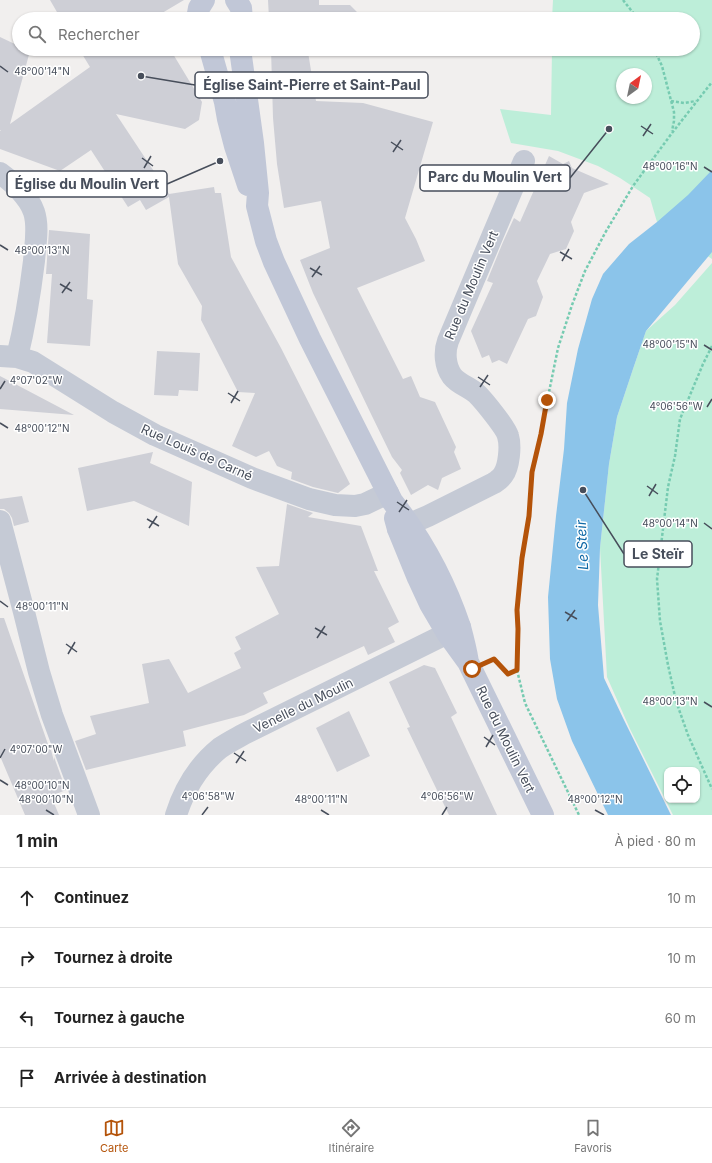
<!DOCTYPE html>
<html lang="fr">
<head>
<meta charset="utf-8">
<style>
	body { margin:0; font-family:Inter,sans-serif; background:#f6f6f6; color:#222 }
	.controls { position:absolute; right:12px; bottom:12px; display:grid; overflow:hidden; border-radius:8px; box-shadow:0 1px 3px #0004 }
	.controls button { width:36px; height:36px; display:grid; place-items:center; padding:0; border:0; border-bottom:1px solid #e0e0e0; background:#fff; color:#222; font:20px sans-serif }
	.compass { position:absolute; left:616px; top:68px; width:36px; height:36px; border-radius:50%; background:#fff; box-shadow:0 1px 3px #0004; rotate:33deg }
	.stop { position:absolute; width:12px; height:12px; margin:-9px; border:3px solid #b45309; border-radius:50%; background:#fff }
	.stop.end { background:#b45309; border-color:#fff; box-shadow:0 1px 4px #0008 }
	.list { margin:0; padding:0; list-style:none }
	h2 { display:flex; justify-content:space-between; align-items:center; height:52px; margin:0; padding:0 16px; font-size:17px }
	h2 small { font-size:13px; font-weight:400; color:#767676 }
	.list li { display:grid; grid-template-columns:26px 1fr auto; gap:12px; align-items:center; box-sizing:border-box; height:60px; padding:0 16px; border-top:1px solid #e0e0e0 }
	.list b { display:block; font-size:15px; white-space:nowrap }
	.list em { font-size:13px; font-style:normal; color:#767676 }
	.icon { flex:none; width:22px; height:22px; fill:none; stroke:currentColor; stroke-width:2; stroke-linecap:round; stroke-linejoin:round }
	.map { position:relative; flex:none; width:712px; height:815px; overflow:hidden }
	.search { position:absolute; background:#fff; box-shadow:0 1px 3px #0004; left:12px; right:12px; top:12px; height:44px; display:flex; align-items:center; gap:10px; box-sizing:border-box; padding:0 14px; border-radius:22px; color:#767676; font-size:15px }
	.sheet { height:292px; background:#fff }
	nav { display:flex; justify-content:space-around; align-items:center; box-sizing:border-box; height:56px; border-top:1px solid #e0e0e0; background:#fff; font-size:11px; color:#767676 }
	nav a { display:grid; justify-items:center; gap:2px }
	nav .on { color:#b45309 }
	.map>svg:first-child { display:block }
	.green { fill:#bdeed9; fill-rule:evenodd }
	.water { fill:#8bc4ea }
	.building { fill:#cecfd6 }
	.lines { fill:none; stroke-linecap:round; stroke-linejoin:round }
	.path { stroke:#76cbb1; stroke-width:2.5; stroke-dasharray:3 2; stroke-linecap:butt }
	.minor { stroke:#c5cad5; stroke-width:22 }
	.secondary { stroke:#c1c7d7; stroke-width:22 }
	.route { stroke:#b45309; stroke-width:5 }
	.ticks { fill:none; stroke:#474e5b; stroke-width:1.5 }
	.labels { text-anchor:middle; stroke-width:3; stroke-linejoin:round; paint-order:stroke }
	.street-label { font-size:13px; fill:#474e5b; stroke:#fff }
	.water-label { font-size:14px; font-style:italic; fill:#0f69a6; stroke:#fff }
	.ticks-label { font-size:10px; text-anchor:middle; fill:#474e5b; stroke:#fff; stroke-width:3; stroke-linejoin:round; paint-order:stroke }
	.leader { fill:none; stroke:#474e5b; stroke-width:1.5 }
	.callout-dot { fill:#474e5b; stroke:#fff; stroke-width:1.5 }
	.callout { fill:#fff; stroke:#474e5b; stroke-width:1.5 }
	.callout-label { font-size:14px; text-anchor:middle; font-weight:bold; fill:#474e5b }
</style>
</head>
<body>
<div class="map">
<svg width="712" height="815" viewBox="0 0 712 815">
	<rect width="100%" height="100%" fill="#f1efee"/>
	<path class="green" d="M553 0H712V259L657 222 650 198 620 178 598 166 558 151 511 143 500 109 551 115 552 49H693V19H552ZM622 74H646V98H622Z
		M712 263V815H673L630 729 607 677 600 548 609 464 617 417 633 369 646 331 675 305ZM667 770H697V800H667Z"/>
	<path class="water" d="M712 170V252L646 331 633 369 617 417 609 464 600 548 598 605 604 678 623 718 671 815H608L572 741 557 699 550 659 548 597 556 516 564 449 567 403 578 349 592 299 603 274 629 244 657 222 688 195Z"/>
	<path class="building" d="M50 0H184L152 19H61Z
		M268 0H319V5H350L359 14V19H269Z
		M0 37 19 46V49H27L30 51 10 124 90 67 79 49H170L202 102 199 120 185 129 116 114 169 194 214 187 215 193H221L231 257 281 348 350 484 338 493 313 487 291 479 292 472 277 466 269 451 256 457 232 446 255 393 238 392 201 320 202 306 178 264 169 197 146 210 140 200 128 207 91 150 60 171 0 149V131L1 130H0Z
		M271 49H351L350 51 308 52 316 101 363 103 433 122 405 218 416 239 425 261 357 288 403 379 411 376 420 397 435 402 456 447 454 452 461 469 442 478 438 490 428 485 411 495 400 473 402 470 392 457 371 414 313 293 300 260 330 248 321 201 284 208 277 164 273 118Z
		M549 156 563 164 569 161 572 168 609 184 584 193 571 222 574 231 566 249 550 254 537 281 543 297 536 316 528 319 507 364 499 360 492 363 489 355 482 358 471 331 493 283 487 281 503 242 514 218 520 222Z
		M49 230 90 234 87 299 93 300 90 346 47 343 52 274H46Z
		M157 351 200 353 198 391 179 390 178 396 154 395Z
		M0 376 74 415 0 409Z
		M153 452 150 463 192 482 189 526 134 501 87 511 78 468Z
		M22 496 29 522 14 526 12 518 9 513 4 509H0V499Z
		M287 504 313 513 308 517 361 526 378 571H374L399 622 388 628 395 642 368 655 364 646 263 693 268 703 244 715 183 731 186 746 86 770 75 741 96 734 90 716 149 703 142 664 169 659 188 693 241 668 234 653 241 649 235 637 279 614 256 567 279 566Z
		M0 618H4L50 750H51L54 761V757L66 790 51 796 59 815H25L0 756Z
		M424 665 435 668 457 713 451 717 497 815H449L407 728 410 727 389 682Z
		M349 711 370 756 337 772 316 728Z"/>
	<g class="lines">
		<path class="path" d="M623 0 638 19
			M654 49 662 66 674 112V121L672 131
			M671 101 684 103 696 101
			M712 346 703 364 680 419 675 456 668 487 657 579 660 621 668 665 676 701 688 735 712 789
			M539 441 558 348 572 305 585 271 605 233 633 186 672 133 712 82
			M517 670 525 703 579 815
			M506 672 508 674 517 670 518 629 517 609 518 596 522 558 529 516 531 485"/>
		<path class="minor" d="M0 173C13 182 29 197 34 212 39 227 35 246 34 261 30 294 25 325 17 357
			M0 356 17 357 33 362 113 412 155 435 252 478 309 499 335 505 355 506 365 504 388 493
			M0 521 24 612 39 672 52 715 89 815
			M398 529 428 516 494 483C497 481 501 478 503 475 509 467 511 446 508 436 506 428 484 401 477 394 470 387 459 385 452 376 445 366 444 352 448 341L524 161
			M176 815C184 790 199 765 220 748 227 743 235 739 244 734L460 627"/>
		<path class="secondary" d="M236 0 241 8 242 19
			M197 19 199 8 204 0
			M210 49 225 102 228 119 235 146 248 185
			M240 49 253 143 258 193 257 206 266 241 274 262 310 339 392 501C421 538 445 582 460 627 463 638 466 650 468 662
			M395 518 398 529 418 578 430 604 447 633 468 662 543 815"/>
	</g>
	<g class="lines">
		<path class="route" d="M472 669 494 659 508 674 517 670 518 629 517 610 522 558 529 516 532 472 541 434 547 400"/>
	</g>
	<path class="ticks" d="M0 66 8 72M641 126 653 134M643 136 651 124M391 142 403 150M393 152 401 140M142 158 153 166M704 167 712 172M144 168 151 156M0 245 8 250M560 252 572 259M562 261 569 249M310 268 322 275M312 277 320 266M60 284 72 291M62 293 70 282M704 345 712 350M478 377 490 385M480 387 488 375M0 389 5 381M228 393 240 401M231 403 238 391M707 407 712 399M0 423 8 428M647 486 658 494M649 496 656 484M397 502 409 510M399 512 407 500M147 519 159 526M704 523 712 529M149 528 157 516M0 601 8 607M565 612 577 619M567 621 575 610M315 628 327 635M317 638 325 626M66 644 77 652M68 654 75 642M704 702 712 707M484 737 495 745M486 747 493 735M234 753 246 761M0 758 5 749M236 763 244 751M0 780 8 785M46 810 54 815M321 810 329 815M595 810 604 815M202 815 208 807M442 815 447 807"/>
	<g class="labels">
		<g class="street-label">
			<text transform="translate(471 285) rotate(-67)" y="5">Rue du Moulin Vert</text>
			<text transform="translate(197 452) rotate(24)" y="5">Rue Louis de Carné</text>
			<text transform="translate(303 705) rotate(-26)" y="5">Venelle du Moulin</text>
			<text transform="translate(506 739) rotate(64)" y="5">Rue du Moulin Vert</text>
		</g>
		<g class="water-label">
			<text transform="translate(582 545) rotate(-93)" y="5">Le Steir</text>
		</g>
	</g>
	<g class="ticks-label">
		<text x="42" y="75">48°00'14"N</text>
		<text x="670" y="170">48°00'16"N</text>
		<text x="42" y="254">48°00'13"N</text>
		<text x="670" y="348">48°00'15"N</text>
		<text x="36" y="384">4°07'02"W</text>
		<text x="676" y="410">4°06'56"W</text>
		<text x="42" y="432">48°00'12"N</text>
		<text x="670" y="527">48°00'14"N</text>
		<text x="42" y="610">48°00'11"N</text>
		<text x="670" y="705">48°00'13"N</text>
		<text x="36" y="753">4°07'00"W</text>
		<text x="42" y="789">48°00'10"N</text>
		<text x="208" y="800">4°06'58"W</text>
		<text x="447" y="800">4°06'56"W</text>
		<text x="46" y="803">48°00'10"N</text>
		<text x="321" y="803">48°00'11"N</text>
		<text x="595" y="803">48°00'12"N</text>
	</g>
	<path class="leader" d="M141 76L195 85M609 129L570 178M220 161L167 184M583 490L624 554"/>
	<g class="callout-dot">
		<circle cx="141" cy="76" r="4"/>
		<circle cx="609" cy="129" r="4"/>
		<circle cx="220" cy="161" r="4"/>
		<circle cx="583" cy="490" r="4"/>
	</g>
	<g class="callout">
		<rect x="195" y="72" width="233" height="26" rx="4"/>
		<rect x="420" y="165" width="150" height="26" rx="4"/>
		<rect x="7" y="171" width="160" height="26" rx="4"/>
		<rect x="624" y="541" width="68" height="26" rx="4"/>
	</g>
	<g class="callout-label">
		<text x="312" y="90">Église Saint-Pierre et Saint-Paul</text>
		<text x="495" y="182">Parc du Moulin Vert</text>
		<text x="87" y="189">Église du Moulin Vert</text>
		<text x="658" y="559">Le Steïr</text>
	</g>
</svg>
<div class="controls">
<button><svg class="icon" aria-label="locate" viewBox="0 0 24 24"><circle cx="12" cy="12" r="6"/><path d="M12 2v4M12 18v4M2 12h4M18 12h4"/></svg></button>
</div>
<svg class="compass" viewBox="-18 -18 36 36"><path d="M0-13l5 13h-10z" fill="#e53935"/><path d="M0 13l5-13h-10z" fill="#767676"/></svg>
<div class="stop" style="left:472px;top:669px"></div>
<div class="stop end" style="left:547px;top:400px"></div>
<div class="search"><svg class="icon" aria-label="search" viewBox="0 0 24 24"><circle cx="10" cy="10" r="6"/><path d="M15 15l6 6"/></svg>Rechercher</div>
</div>
<section class="sheet">
<h2>1 min<small>À pied · 80 m</small></h2>
<ul class="list">
<li><svg class="icon" aria-label="ahead" viewBox="0 0 24 24"><path d="M12 20V5M6 11l6-6 6 6"/></svg><div><b>Continuez</b></div><em>10 m</em></li>
<li><svg class="icon" aria-label="right" viewBox="0 0 24 24"><path d="M7 20v-9h11M14 6l5 5-5 5"/></svg><div><b>Tournez à droite</b></div><em>10 m</em></li>
<li><svg class="icon" aria-label="left" viewBox="0 0 24 24"><path d="M17 20v-9H6M10 6l-5 5 5 5"/></svg><div><b>Tournez à gauche</b></div><em>60 m</em></li>
<li><svg class="icon" aria-label="arrive" viewBox="0 0 24 24"><path d="M6 21V4h12l-3 4 3 4H6"/></svg><div><b>Arrivée à destination</b></div></li>
</ul>
</section>
<nav>
<a class="on"><svg class="icon" aria-label="map" viewBox="0 0 24 24"><path d="M3 6l6-2 6 2 6-2v14l-6 2-6-2-6 2zM9 4v14M15 6v14"/></svg>Carte</a>
<a><svg class="icon" aria-label="directions" viewBox="0 0 24 24"><path d="M12 3l9 9-9 9-9-9zM9 14v-3h6M13 9l2 2-2 2"/></svg>Itinéraire</a>
<a><svg class="icon" aria-label="saved" viewBox="0 0 24 24"><path d="M7 4h10v16l-5-4-5 4z"/></svg>Favoris</a>
</nav>
</body>
</html>
